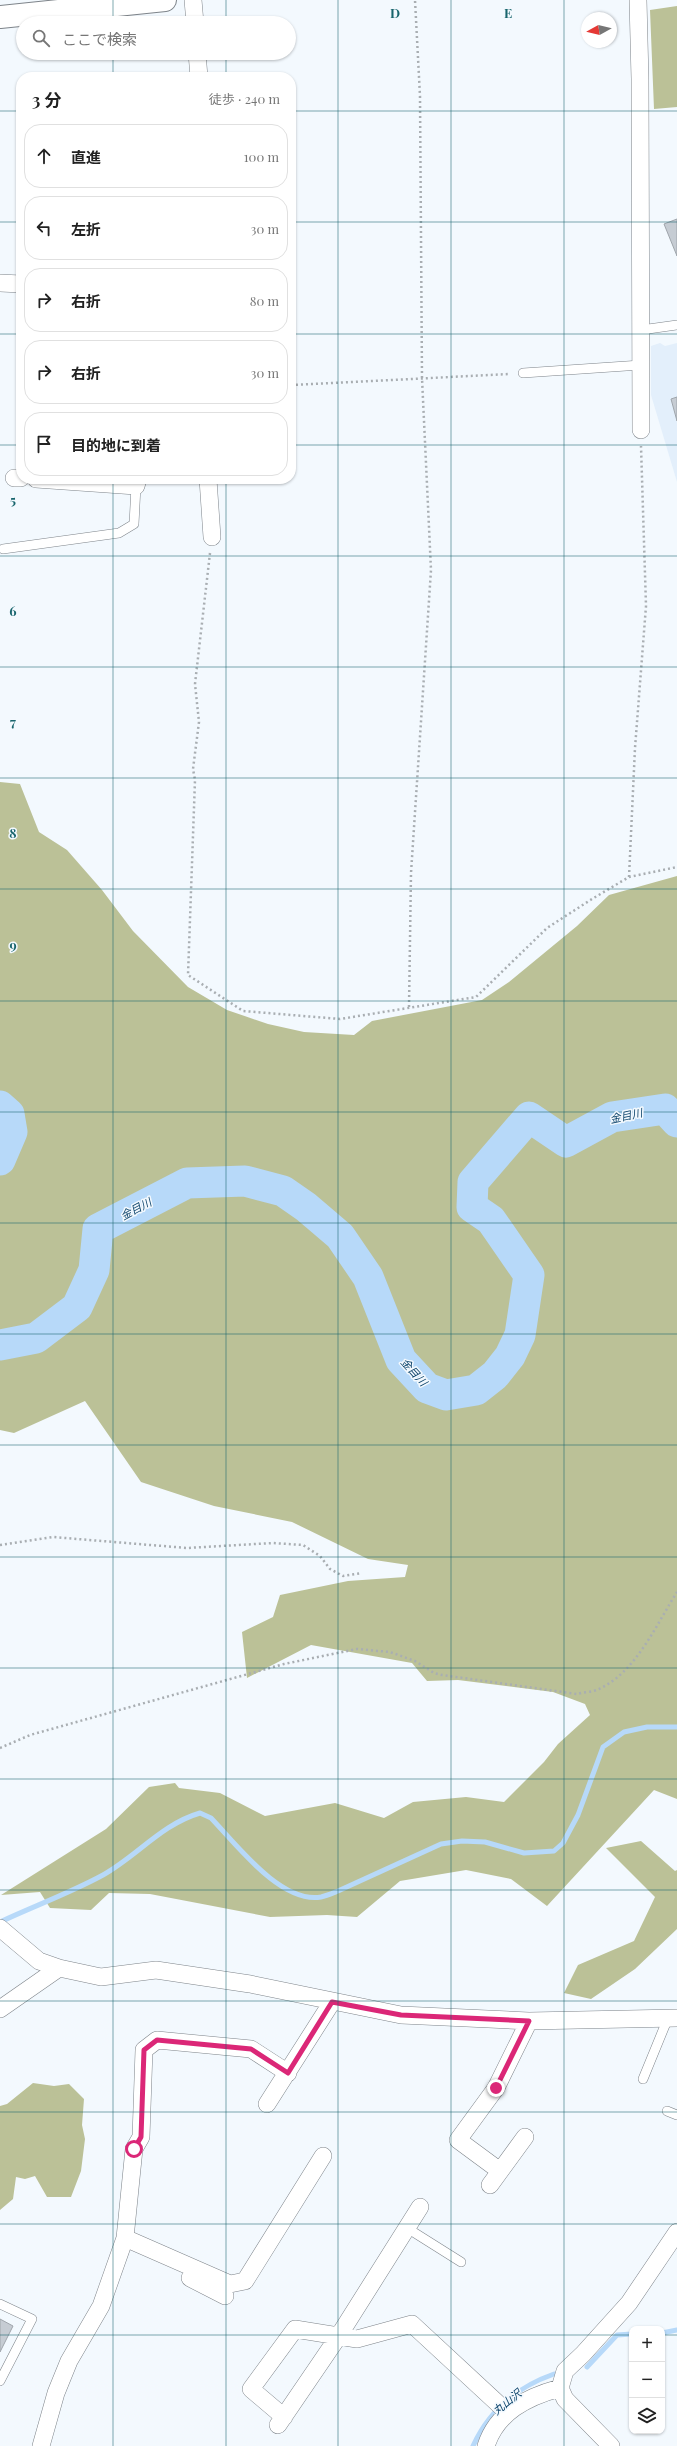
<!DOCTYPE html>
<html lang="ja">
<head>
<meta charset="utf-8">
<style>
	body { margin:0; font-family:"Playfair Display","Noto Sans JP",serif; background:#f2f2f2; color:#222 }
	.controls { position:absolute; right:12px; bottom:12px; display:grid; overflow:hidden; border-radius:8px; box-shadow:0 1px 3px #0004 }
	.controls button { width:36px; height:36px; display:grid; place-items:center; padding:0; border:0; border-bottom:1px solid #e0e0e0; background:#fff; color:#222; font:20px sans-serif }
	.compass { position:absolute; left:581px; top:12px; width:36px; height:36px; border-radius:50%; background:#fff; box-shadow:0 1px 3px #0004; rotate:262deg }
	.stop { position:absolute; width:12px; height:12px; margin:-9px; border:3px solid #db2777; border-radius:50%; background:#fff }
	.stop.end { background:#db2777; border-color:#fff; box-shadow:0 1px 4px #0008 }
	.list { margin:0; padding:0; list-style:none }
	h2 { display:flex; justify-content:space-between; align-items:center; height:52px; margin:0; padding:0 16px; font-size:17px }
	h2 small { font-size:13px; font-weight:400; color:#767676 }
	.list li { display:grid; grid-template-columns:26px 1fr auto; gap:12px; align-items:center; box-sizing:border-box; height:64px; margin:0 8px 8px; padding:0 8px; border:1px solid #e0e0e0; border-radius:16px }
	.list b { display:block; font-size:15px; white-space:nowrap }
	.list em { font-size:13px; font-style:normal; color:#767676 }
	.icon { flex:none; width:22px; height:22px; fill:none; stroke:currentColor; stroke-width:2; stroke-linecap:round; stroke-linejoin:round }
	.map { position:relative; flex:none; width:677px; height:2446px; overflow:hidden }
	.search { position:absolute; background:#fff; box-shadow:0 1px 3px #0004; left:16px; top:16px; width:280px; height:44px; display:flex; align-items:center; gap:10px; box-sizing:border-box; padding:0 14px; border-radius:22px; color:#767676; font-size:15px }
	.panel { position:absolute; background:#fff; box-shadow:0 1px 3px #0004; left:16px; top:72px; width:280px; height:412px; border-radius:16px }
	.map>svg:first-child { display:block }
	.built { fill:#e3effb }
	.forest { fill:#bbc197 }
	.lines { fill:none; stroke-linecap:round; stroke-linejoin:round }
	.stream { stroke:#b7d9f9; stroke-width:5 }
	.river { stroke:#b7d9f9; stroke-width:31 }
	.building { fill:#c6ccd3; stroke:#9fa5ab }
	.lane-casing { stroke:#7e848a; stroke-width:10 }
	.street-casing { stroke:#7e848a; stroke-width:18 }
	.secondary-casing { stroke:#7e848a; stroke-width:24 }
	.path { stroke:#a9aeb2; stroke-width:2.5; stroke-dasharray:2 3; stroke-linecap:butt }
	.lane { stroke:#fff; stroke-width:9 }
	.street { stroke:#fff; stroke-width:17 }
	.secondary { stroke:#fff; stroke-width:22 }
	.route { stroke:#db2777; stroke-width:5 }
	.grid { fill:none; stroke:#18656d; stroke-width:1; stroke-opacity:0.55 }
	.labels { text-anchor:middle; stroke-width:3; stroke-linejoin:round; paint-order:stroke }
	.water-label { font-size:11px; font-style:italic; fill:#0d446b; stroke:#f3f9fe }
	.grid-label { font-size:13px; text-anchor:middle; font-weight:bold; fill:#18656d; stroke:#f3f9fe; stroke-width:3; stroke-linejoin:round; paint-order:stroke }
</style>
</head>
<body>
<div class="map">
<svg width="677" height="2446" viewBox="0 0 677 2446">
	<rect width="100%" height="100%" fill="#f3f9fe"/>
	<path class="built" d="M660 343 665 346 677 343V482L651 395V346Z"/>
	<path class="forest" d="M677 6V107L654 109 650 10Z
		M0 782 20 784 39 832 67 850 102 890 133 931 188 987 227 1010 268 1024 304 1032 354 1035 372 1021 482 1000 509 982 577 926 609 895 677 876V1799L654 1790 547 1906 511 1879 466 1870 400 1881 357 1917 327 1915 270 1917 150 1894 109 1893 91 1910 50 1908 40 1892 1 1895 106 1829 149 1787 175 1783 179 1788 220 1793 265 1816 335 1803 384 1818 413 1802 466 1797 504 1802 544 1762 558 1744 590 1715 585 1704 553 1692 458 1680 427 1681 412 1663 311 1645 247 1678 242 1632 273 1617 280 1595 348 1581 405 1577 408 1565 368 1559 292 1522 214 1506 141 1482 85 1401 14 1433 0 1430Z
		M641 1841 675 1871 677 1870V1929L635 1969 591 1999 564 1993 578 1965 634 1941 655 1897 606 1848Z
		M33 2083 54 2086 69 2084 84 2099 82 2125 85 2139 81 2171 71 2197H47L35 2176 25 2179 16 2177 13 2199 0 2210V2106L7 2104Z"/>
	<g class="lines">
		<path class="stream" d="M0 1922C34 1906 70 1893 103 1875 137 1856 162 1824 200 1813L211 1818C236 1844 281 1904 321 1897 326 1896 333 1893 338 1891L441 1844 462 1841 485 1842 524 1853 554 1851 563 1843 578 1815 603 1747 624 1732 647 1727H677
			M662 2333 677 2330
			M587 2367 617 2335 632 2334
			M473 2446C490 2409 517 2387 554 2374"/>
		<path class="river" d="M0 1106 9 1114 12 1132 0 1160
			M0 1345 36 1338 77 1307 94 1270 98 1229 187 1183 245 1181 283 1191 306 1207 340 1236 368 1277 401 1360 427 1388 446 1395 476 1390 495 1375 510 1356 520 1335 529 1275 491 1220 472 1207 473 1182 529 1117 566 1142 612 1117 665 1109 677 1122"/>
	</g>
	<path class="building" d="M677 219V256L664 224Z
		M677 397V421L671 399Z
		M0 2319 13 2326 0 2352Z"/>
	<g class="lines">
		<defs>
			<path id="lane" d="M641 330 677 325
				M523 373 641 365
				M3 549 119 533 134 524 136 486
				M643 2079 668 2018
				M667 2111 677 2115
				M407 2228 461 2262
				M0 2304 32 2319 0 2381"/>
			<path id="street" d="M193 0 195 23
				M638 0 640 79 641 430
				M197 53 199 77
				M0 283 21 284
				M14 478H21
				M36 479 136 486 138 479
				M208 479 212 537
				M0 1928 39 1961 59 1968 101 1977 156 1970 250 1984 401 2015 529 2021 677 2018
				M0 2009 59 1968
				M267 2104 332 2002
				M500 2171 458 2140 496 2088 529 2021
				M490 2185 525 2137
				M125 2238 230 2284 245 2281 323 2156
				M190 2278 225 2296
				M284 2417 251 2389 295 2329 357 2339 412 2324 507 2412
				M278 2425 338 2337 420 2207
				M41 2446 56 2393 69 2361 101 2306 125 2238 134 2149 141 2137 144 2050 157 2040 251 2049 288 2073
				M486 2446C497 2412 527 2397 560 2388
				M611 2446 565 2399 560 2388 565 2371 583 2354 629 2303 677 2232"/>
			<path id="secondary" d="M0 17 165 0"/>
		</defs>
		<use href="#lane" class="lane-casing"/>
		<use href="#street" class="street-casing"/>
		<use href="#secondary" class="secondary-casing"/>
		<path class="path" d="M291 385 510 374
			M210 553 195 684 199 722 193 769 195 780 188 975 243 1011 340 1019 476 997 547 928 592 899 629 877 677 867
			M629 877 635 748 646 606 641 446
			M409 1007 411 873 431 570 422 378 420 96 415 0
			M0 1545 53 1537 187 1548 273 1543 303 1545 320 1556 330 1569 343 1576 362 1573
			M0 1748 30 1735 284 1664 357 1649 390 1652 415 1661 434 1673 442 1675 577 1694C584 1692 593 1692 599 1689 636 1672 656 1625 677 1592"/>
		<use href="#lane" class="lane"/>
		<use href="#street" class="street"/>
		<use href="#secondary" class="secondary"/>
	</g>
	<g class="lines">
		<path class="route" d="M134 2149 141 2137 144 2050 157 2040 251 2049 288 2073 332 2002 401 2015 529 2021 496 2088"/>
	</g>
	<path class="grid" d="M113 0V23M226 0V23M338 0V2446M451 0V2446M564 0V2446M113 53V77M226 53V77M0 111H21M291 111H677M0 222H21M291 222H677M0 334H21M291 334H677M0 445H21M291 445H677M113 479V2446M226 479V2446M0 556H677M0 667H677M0 778H677M0 889H677M0 1001H677M0 1112H677M0 1223H677M0 1334H677M0 1445H677M0 1557H677M0 1668H677M0 1779H677M0 1890H677M0 2001H677M0 2112H677M0 2224H677M0 2335H632M662 2335H677"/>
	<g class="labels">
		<g class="water-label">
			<text transform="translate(626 1116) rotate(-12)" y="4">金目川</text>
			<text transform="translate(136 1209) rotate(-28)" y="4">金目川</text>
			<text transform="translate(414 1372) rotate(48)" y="4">金目川</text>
			<text transform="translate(507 2402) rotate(-39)" y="4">丸山沢</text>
		</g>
	</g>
	<g class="grid-label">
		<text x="395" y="18">D</text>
		<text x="508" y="18">E</text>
		<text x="13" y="505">5</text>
		<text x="13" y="616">6</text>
		<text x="13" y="727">7</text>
		<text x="13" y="838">8</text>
		<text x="13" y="950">9</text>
	</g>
</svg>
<div class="controls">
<button>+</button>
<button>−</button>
<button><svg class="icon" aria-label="layers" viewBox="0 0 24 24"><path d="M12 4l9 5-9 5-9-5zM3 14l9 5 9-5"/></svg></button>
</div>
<svg class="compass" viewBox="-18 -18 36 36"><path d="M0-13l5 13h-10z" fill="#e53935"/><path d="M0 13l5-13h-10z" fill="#767676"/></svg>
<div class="stop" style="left:134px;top:2149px"></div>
<div class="stop end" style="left:496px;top:2088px"></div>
<div class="search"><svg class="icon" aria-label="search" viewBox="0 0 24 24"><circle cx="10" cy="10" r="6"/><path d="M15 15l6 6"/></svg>ここで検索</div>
<section class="panel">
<h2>3 分<small>徒歩 · 240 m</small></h2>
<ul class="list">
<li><svg class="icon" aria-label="ahead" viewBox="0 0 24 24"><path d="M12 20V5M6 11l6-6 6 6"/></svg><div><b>直進</b></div><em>100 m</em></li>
<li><svg class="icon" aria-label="left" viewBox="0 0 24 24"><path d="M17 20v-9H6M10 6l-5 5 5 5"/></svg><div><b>左折</b></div><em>30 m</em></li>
<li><svg class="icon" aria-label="right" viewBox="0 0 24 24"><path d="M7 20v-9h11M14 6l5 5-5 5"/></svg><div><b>右折</b></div><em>80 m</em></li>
<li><svg class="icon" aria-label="right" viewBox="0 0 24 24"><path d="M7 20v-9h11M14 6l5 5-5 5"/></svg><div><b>右折</b></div><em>30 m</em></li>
<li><svg class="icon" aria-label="arrive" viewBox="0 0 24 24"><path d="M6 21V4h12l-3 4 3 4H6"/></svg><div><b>目的地に到着</b></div></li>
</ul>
</section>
</div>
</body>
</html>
